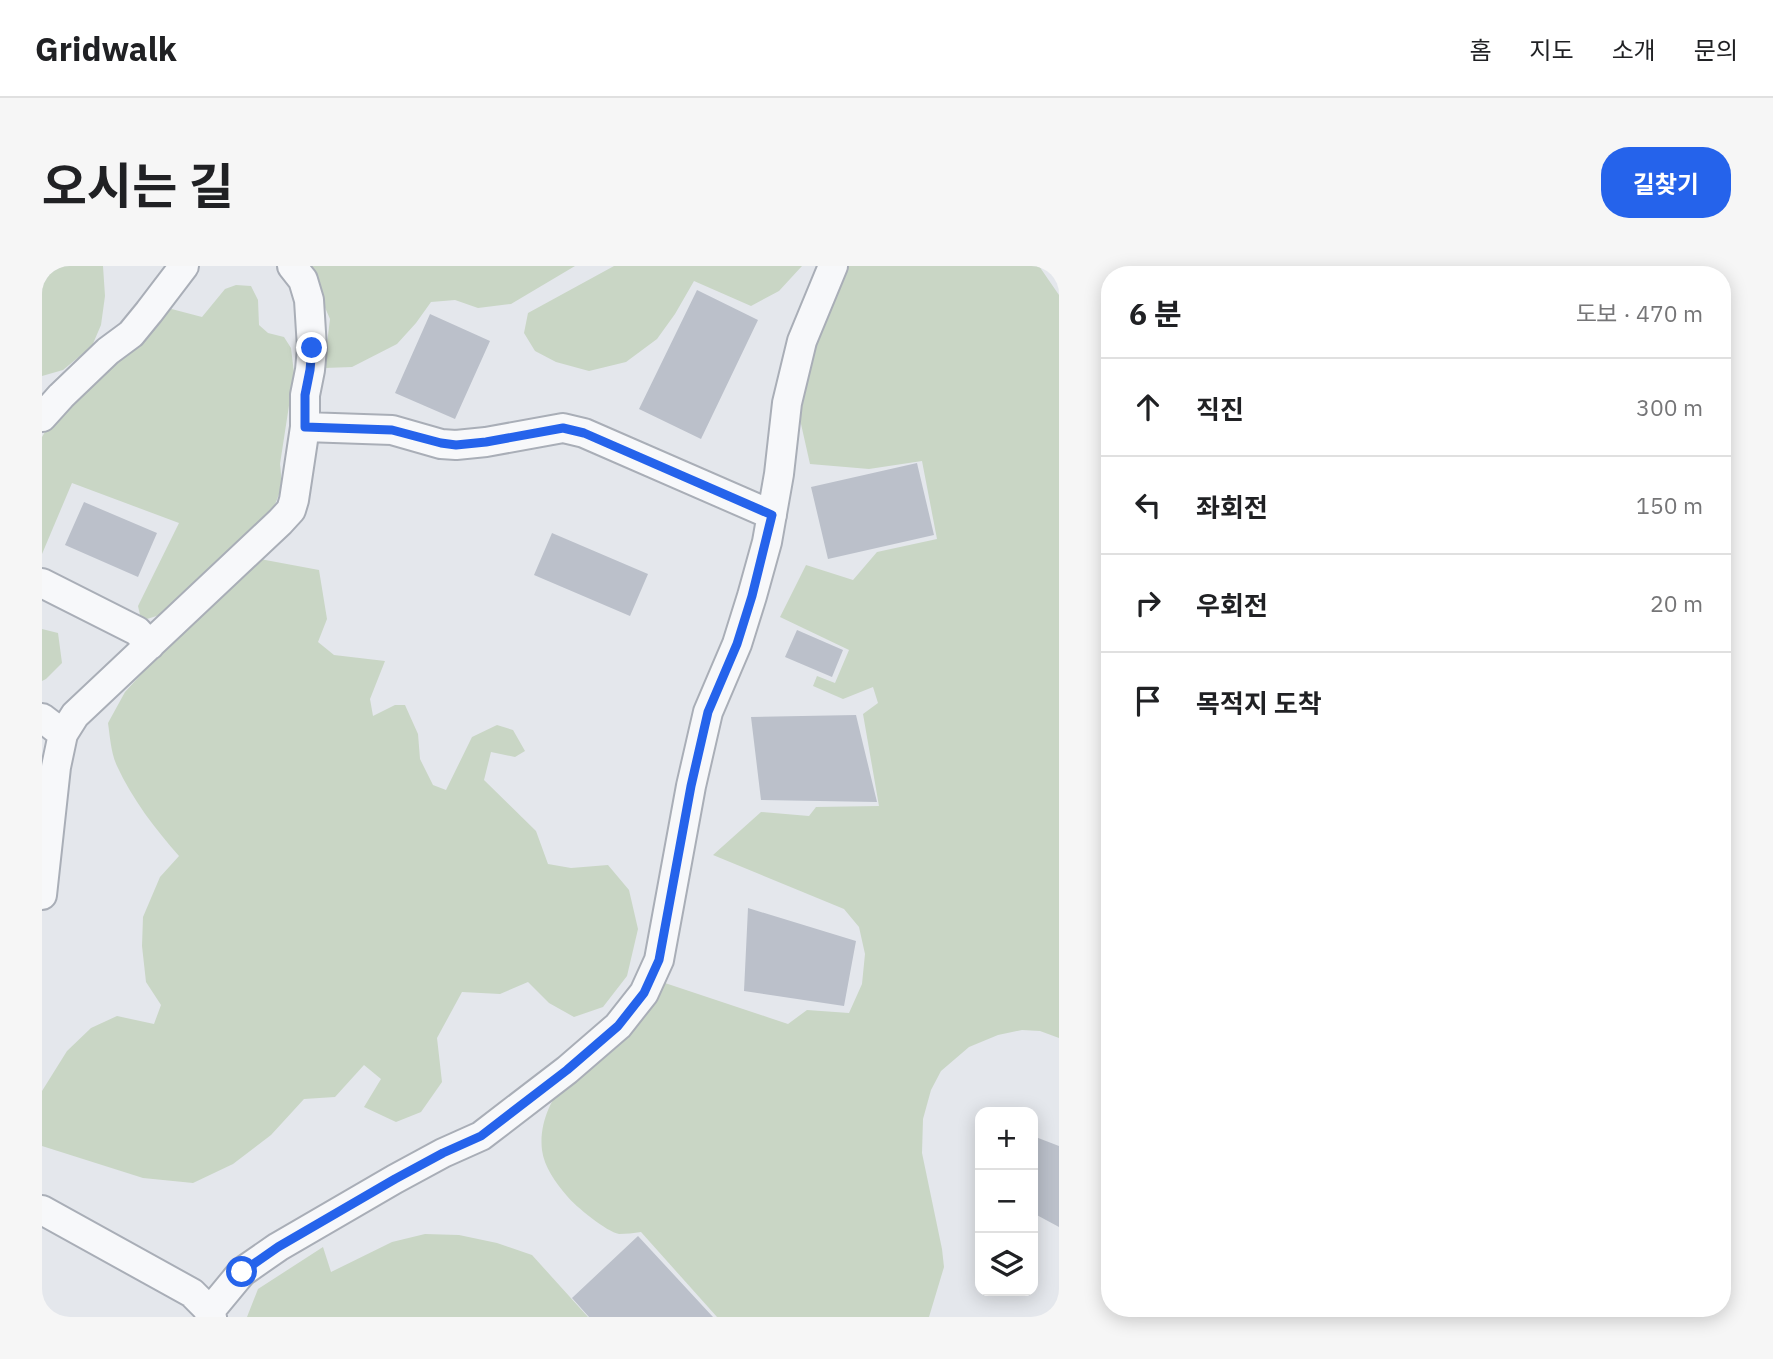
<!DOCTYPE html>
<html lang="ko">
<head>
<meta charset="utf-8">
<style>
	body { margin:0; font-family:"IBM Plex Sans","Noto Sans KR",sans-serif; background:#f6f6f6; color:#202124 }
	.controls { position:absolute; right:21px; bottom:21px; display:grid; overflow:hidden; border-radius:14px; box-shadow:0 4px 18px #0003 }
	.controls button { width:63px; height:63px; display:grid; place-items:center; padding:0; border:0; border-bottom:2px solid #e0e0e0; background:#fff; color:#202124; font:35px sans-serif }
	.stop { position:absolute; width:21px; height:21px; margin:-16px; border:5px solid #2563eb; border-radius:50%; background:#fff }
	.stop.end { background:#2563eb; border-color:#fff; box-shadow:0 2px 7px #0008 }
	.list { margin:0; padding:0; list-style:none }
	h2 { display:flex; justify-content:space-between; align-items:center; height:91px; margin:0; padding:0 28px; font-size:30px }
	h2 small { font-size:23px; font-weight:400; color:#757577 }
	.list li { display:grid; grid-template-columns:46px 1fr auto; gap:21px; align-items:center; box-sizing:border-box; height:98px; padding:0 28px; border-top:2px solid #e0e0e0 }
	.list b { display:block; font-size:26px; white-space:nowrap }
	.list em { font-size:23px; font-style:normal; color:#757577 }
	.icon { flex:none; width:38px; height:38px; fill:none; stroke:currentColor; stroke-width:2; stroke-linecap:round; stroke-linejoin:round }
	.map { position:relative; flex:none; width:1017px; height:1051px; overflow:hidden; border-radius:28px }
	header { display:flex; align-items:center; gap:42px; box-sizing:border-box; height:98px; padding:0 35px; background:#fff; border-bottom:2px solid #e0e0e0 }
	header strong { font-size:33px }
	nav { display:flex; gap:38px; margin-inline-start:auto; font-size:24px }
	.intro { display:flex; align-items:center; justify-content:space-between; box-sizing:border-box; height:168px; padding:0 42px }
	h1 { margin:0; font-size:49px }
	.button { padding:18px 32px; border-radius:28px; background:#2563eb; color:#fff; font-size:24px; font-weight:700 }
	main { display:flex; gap:42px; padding:0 42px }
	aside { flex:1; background:#fff; border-radius:28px; box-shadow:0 4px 18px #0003 }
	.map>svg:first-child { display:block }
	.green { fill:#c9d6c5 }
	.building { fill:#bbc0ca }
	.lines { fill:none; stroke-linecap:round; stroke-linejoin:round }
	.minor-casing { stroke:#a9aeb7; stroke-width:32 }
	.minor { stroke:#f7f8fa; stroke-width:28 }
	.route { stroke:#2563eb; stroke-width:9 }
</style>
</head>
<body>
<header>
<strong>Gridwalk</strong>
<nav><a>홈</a><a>지도</a><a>소개</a><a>문의</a></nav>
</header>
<div class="intro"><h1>오시는 길</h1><a class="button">길찾기</a></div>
<main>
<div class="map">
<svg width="1017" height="1051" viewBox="0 0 1017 1051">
	<rect width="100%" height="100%" fill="#e4e7ec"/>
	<path class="green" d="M0 0H61L63 30 59 59 50 80 21 104 0 110Z
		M265 0H533L469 38 436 42 413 34 389 36 374 57 355 78 310 101 282 102 288 53Z
		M572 0H760L737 25 709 40 652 15 633 48 615 73 584 96 547 105 514 96 493 85 482 67 486 47Z
		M803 0H997L1017 29V772L998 765 980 764 956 769 927 781 899 805 889 824 881 853 880 887 900 983 902 1001 887 1051H675L599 966C592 967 584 968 577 968 565 966 533 940 525 930 514 917 502 901 500 884 497 860 508 831 526 815 539 803 557 797 571 785 593 766 608 742 620 716L746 758 765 744 807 747 820 718 823 688 817 661 802 643 671 589 719 546 767 550 774 541 837 540 821 448 836 437 831 421 801 433 771 420 775 410 793 417 807 384 738 351 764 299 811 314 835 286 895 273 880 195 827 203 768 198 759 158 758 121 770 72Z
		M194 19 209 20 216 34 217 59 226 67 242 71 249 82 252 107 238 198C241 221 238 231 226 251L124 347 105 353 98 349 96 340 137 257 30 217 0 288V171L4 164 122 41 160 51 183 23Z
		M218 293 277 304 285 353 276 376 292 389 343 395 328 433 331 450 353 439H363L376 468 378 493 391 519 404 524 430 471 455 459 471 464 483 485 473 491 449 486 442 514 494 565 506 598 529 602 566 599 587 624 596 663 585 710 561 741 532 751 507 737 486 716 458 728 420 726 395 772 400 816 379 846 354 856 322 841 339 813 322 799 293 831 262 833 229 869 191 898 151 917 101 912 0 880V825L25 785 49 762 75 750 112 758 119 739 104 716 100 680 101 651 118 611 137 590C114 564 90 533 75 500 69 487 68 471 66 457L83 426 103 404Z
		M0 363 16 367 20 397 4 413 0 415Z
		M383 968 417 969 455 977 490 989 546 1051H205L216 1023 281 981 289 1006 350 976Z"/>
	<path class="building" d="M655 24 716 54 659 173 597 143Z
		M388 48 448 75 413 153 353 127Z
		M875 197 892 269 786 293 769 221Z
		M42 236 115 267 96 311 23 279Z
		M510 267 606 308 588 350 492 309Z
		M755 364 801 384 790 411 743 391Z
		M814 449 835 536 719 534 709 451Z
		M706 642 814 675 802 740 702 725Z
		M991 870 1017 880V961L991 947Z
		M596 970 671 1051H547L530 1032Z"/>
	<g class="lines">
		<defs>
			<path id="minor" d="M0 151 19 130 66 85 89 68 107 46 142 0
				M263 161 350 164 399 178 414 179 444 176 521 162 542 167 730 249
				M0 317 95 365 108 379
				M0 452 21 468
				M0 629 14 501 21 468 33 449 238 256 249 244 252 234 263 161V129L268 104 270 82 267 34 261 14 250 0
				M0 944 150 1027 164 1041 170 1051
				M167 1046 200 1006 236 981 353 913 401 887 439 870 525 804 576 760 602 727 617 694 649 520 666 446 695 378 710 330 725 276 737 208 745 137 760 75 791 0"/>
		</defs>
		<use href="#minor" class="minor-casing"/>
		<use href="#minor" class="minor"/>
	</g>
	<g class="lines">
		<path class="route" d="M200 1006 236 981 353 913 401 887 439 870 525 804 576 760 602 727 617 694 649 520 666 446 695 378 710 330 730 249 542 167 521 162 444 176 414 179 399 177 350 164 263 161V129L268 104 270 82"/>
	</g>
</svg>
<div class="controls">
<button>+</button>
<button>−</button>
<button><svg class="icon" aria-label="layers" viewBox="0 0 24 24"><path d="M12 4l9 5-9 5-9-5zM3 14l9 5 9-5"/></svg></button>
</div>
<div class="stop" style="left:200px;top:1006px"></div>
<div class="stop end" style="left:270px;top:82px"></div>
</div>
<aside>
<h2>6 분<small>도보 · 470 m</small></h2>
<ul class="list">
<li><svg class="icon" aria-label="ahead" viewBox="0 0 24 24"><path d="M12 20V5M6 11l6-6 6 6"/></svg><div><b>직진</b></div><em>300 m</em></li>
<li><svg class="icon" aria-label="left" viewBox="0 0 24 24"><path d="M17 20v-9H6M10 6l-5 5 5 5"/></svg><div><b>좌회전</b></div><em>150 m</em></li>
<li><svg class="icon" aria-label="right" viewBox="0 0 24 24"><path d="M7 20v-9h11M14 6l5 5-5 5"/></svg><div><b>우회전</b></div><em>20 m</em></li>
<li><svg class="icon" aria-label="arrive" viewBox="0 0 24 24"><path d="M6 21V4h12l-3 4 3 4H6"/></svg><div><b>목적지 도착</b></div></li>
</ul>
</aside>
</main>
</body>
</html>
